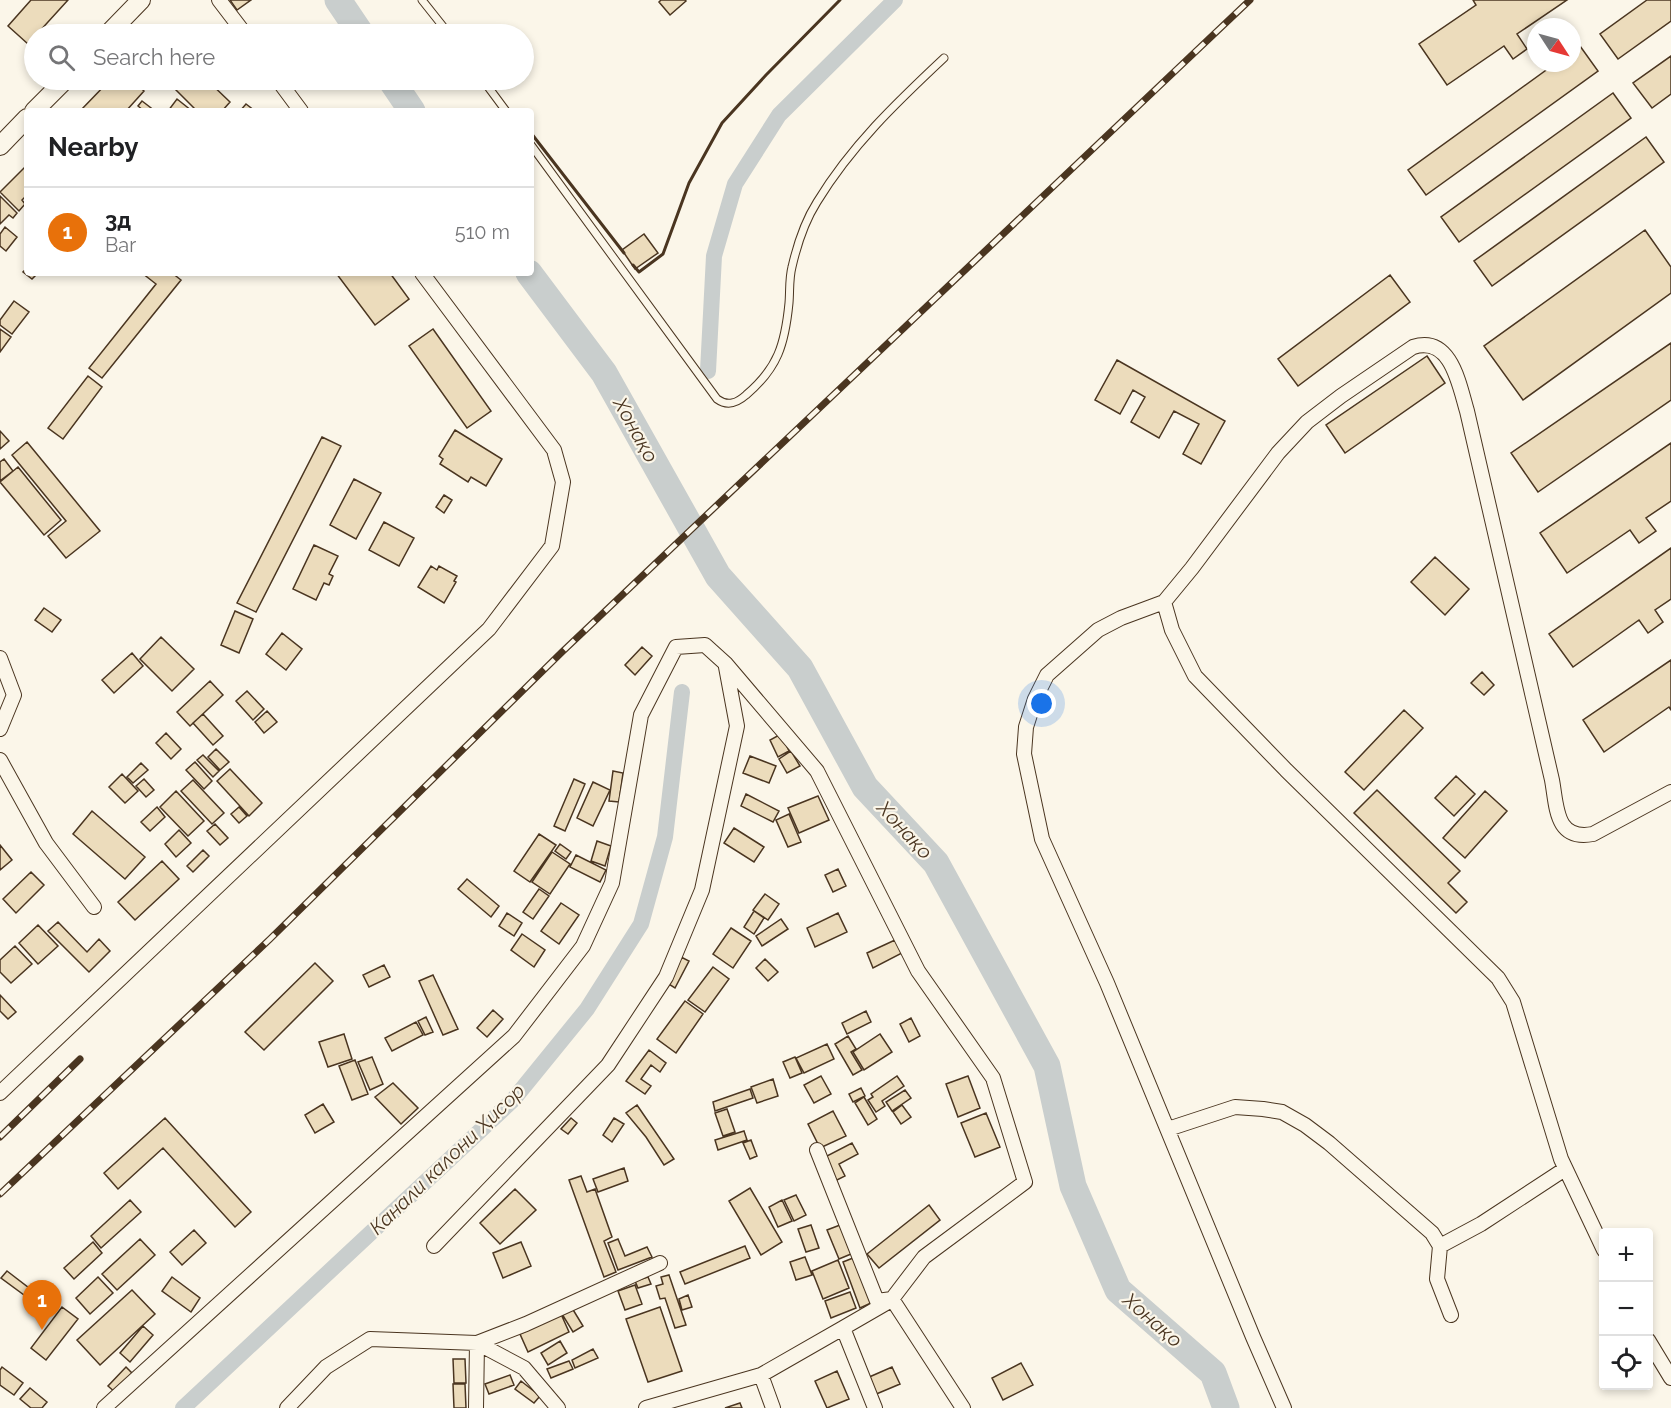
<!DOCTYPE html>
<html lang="en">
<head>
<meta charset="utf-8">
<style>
	body { margin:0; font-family:Raleway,sans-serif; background:#f6f6f6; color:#202124 }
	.controls { position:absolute; right:18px; bottom:18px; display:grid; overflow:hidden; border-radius:6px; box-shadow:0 3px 9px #0003 }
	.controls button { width:54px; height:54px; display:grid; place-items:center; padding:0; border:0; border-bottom:2px solid #e0e0e0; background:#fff; color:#202124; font:30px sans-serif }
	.compass { position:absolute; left:1527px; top:18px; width:54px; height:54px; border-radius:50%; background:#fff; box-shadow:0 3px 9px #0003; rotate:126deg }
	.you { position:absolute; left:1042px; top:704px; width:21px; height:21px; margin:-15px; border:4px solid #fff; border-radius:50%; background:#1a73e8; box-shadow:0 0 0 9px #1a73e833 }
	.badge { display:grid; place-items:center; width:39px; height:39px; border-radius:50%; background:#0f766e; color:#fff; font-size:20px; font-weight:700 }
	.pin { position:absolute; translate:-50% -50px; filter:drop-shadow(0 2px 3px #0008) }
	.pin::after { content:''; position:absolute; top:32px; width:21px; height:18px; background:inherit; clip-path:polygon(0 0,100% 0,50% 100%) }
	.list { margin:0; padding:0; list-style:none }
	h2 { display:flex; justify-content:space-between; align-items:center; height:78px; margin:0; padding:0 24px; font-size:26px }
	h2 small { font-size:20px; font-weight:400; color:#757577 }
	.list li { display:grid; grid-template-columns:39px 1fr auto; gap:18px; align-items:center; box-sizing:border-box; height:90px; padding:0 24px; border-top:2px solid #e0e0e0 }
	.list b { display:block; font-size:22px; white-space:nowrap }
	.list p { margin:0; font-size:20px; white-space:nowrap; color:#757577 }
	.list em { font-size:20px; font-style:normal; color:#757577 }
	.icon { flex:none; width:33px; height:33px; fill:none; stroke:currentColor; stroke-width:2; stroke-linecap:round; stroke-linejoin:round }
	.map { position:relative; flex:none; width:1671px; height:1408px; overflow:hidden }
	.search { position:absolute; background:#fff; box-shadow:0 3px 9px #0003; left:24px; top:24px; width:510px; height:66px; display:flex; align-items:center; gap:15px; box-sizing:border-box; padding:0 21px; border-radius:33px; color:#757577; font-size:22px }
	.panel { position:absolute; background:#fff; box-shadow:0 3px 9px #0003; left:24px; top:108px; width:510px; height:168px; border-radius:6px }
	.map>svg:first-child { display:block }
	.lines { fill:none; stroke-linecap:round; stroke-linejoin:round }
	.canal { stroke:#c9cecd; stroke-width:16 }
	.river { stroke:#c9cecd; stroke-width:27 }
	.building { fill:#ecdcbc; stroke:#4a3520; stroke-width:1.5 }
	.service-casing { stroke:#4a3520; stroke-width:9 }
	.minor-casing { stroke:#4a3520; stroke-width:16 }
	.tertiary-casing { stroke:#4a3520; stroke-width:20 }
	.service { stroke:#fbf6e9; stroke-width:7 }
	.minor { stroke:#fbf6e9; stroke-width:14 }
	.tertiary { stroke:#fbf6e9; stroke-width:18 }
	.rail-casing { stroke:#4a3520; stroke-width:7 }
	.rail { stroke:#fbf6e9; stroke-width:4.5; stroke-dasharray:14; stroke-linecap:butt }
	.wall { stroke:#4a3520; stroke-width:3 }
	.labels { text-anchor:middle; stroke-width:4.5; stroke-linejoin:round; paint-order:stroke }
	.water-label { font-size:20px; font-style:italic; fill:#4a3520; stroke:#fbf6e9 }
</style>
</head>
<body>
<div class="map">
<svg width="1671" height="1408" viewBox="0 0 1671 1408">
	<rect width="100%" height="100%" fill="#fbf6e9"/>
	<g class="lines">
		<path class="canal" d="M708 371 714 256 735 184 779 115 895 0
			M183 1408 513 1100 587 1009 641 924 665 837 682 692"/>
		<path class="river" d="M338 0 361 34
			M391 80 412 111
			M529 273 604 373 718 576 800 668 865 787 936 863 1047 1066 1073 1186 1118 1290 1213 1373 1226 1408"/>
	</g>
	<path class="building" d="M31 0H68L28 44 8 26Z
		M230 0H251L237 10Z
		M661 0H685L686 1 670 15 659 2Z
		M1473 0H1567L1517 34 1527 49 1513 59 1504 46 1447 85 1419 44 1476 5Z
		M1647 0H1671V21L1618 59 1600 34Z
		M157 28 164 34H150Z
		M1580 46 1598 71 1426 195 1408 170 1556 63H1572V51Z
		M1671 56V94L1652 108 1633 83Z
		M110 80H132L144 91 126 111H80Z
		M157 80H174L167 88Z
		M182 80H207L230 102 222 111H197L174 88Z
		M1613 93 1631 118 1459 242 1441 217Z
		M177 99 192 111H168Z
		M142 101 155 111H144L138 106Z
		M246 104 255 111H240Z
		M1646 137 1664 162 1492 286 1474 261Z
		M27 165V195L22 200 25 204 19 211 0 192Z
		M0 196 17 213 13 218 9 215 0 224Z
		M5 227 17 237 6 251 0 246V234Z
		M1645 230 1671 267V293L1523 400 1484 346Z
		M644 234 658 253 635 269 622 250Z
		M27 268V273H38L32 279 23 272Z
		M142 273H172L181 280 102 378 89 368 156 284Z
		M336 273H390L409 299 375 325Z
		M1390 275 1410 302 1298 386 1278 359Z
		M14 301 29 312 12 334 0 325V320Z
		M0 329 11 337 0 352Z
		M433 329 491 411 467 428 409 346Z
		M1671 343V400L1538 492 1511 453Z
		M1427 356 1445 383 1345 453 1326 425Z
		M1117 360 1225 421 1201 464 1183 454 1199 424 1174 411 1159 438 1131 422 1145 397 1133 390 1120 414 1095 400Z
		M88 376 102 387 63 439 48 428Z
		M455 430 502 459 486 486 471 477 468 482 440 464 443 459 439 456Z
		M0 431 9 441 0 449Z
		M322 437 341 446 256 612 237 603Z
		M27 442 100 531 66 558 48 536 66 521 12 455Z
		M1671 443V501L1646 518 1656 531 1639 543 1630 530 1567 573 1540 533Z
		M4 459 13 471 0 481V462Z
		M18 467 61 520 44 535 0 482Z
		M354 479 381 493 356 539 330 525Z
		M444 495 452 500 444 513 436 507Z
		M384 522 414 538 399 566 369 550Z
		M314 545 338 556 329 574 333 576 329 585 324 583 316 600 293 589Z
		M1671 548V599L1655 610 1663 622 1648 633 1639 620 1573 667 1549 634Z
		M1435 557 1469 589 1445 615 1411 582Z
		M431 566 437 570 439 566 457 576 454 581 456 582 444 603 418 587Z
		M44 608 61 620 52 632 35 620Z
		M235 611 253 619 239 653 221 645Z
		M282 633 302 649 286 670 266 654Z
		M161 637 194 669 172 691 140 659Z
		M642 647 652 656 635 675 625 665Z
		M132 653 143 666 114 693 102 680Z
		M1671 660V710L1669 707 1604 752 1583 720Z
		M1482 672 1494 685 1484 695 1471 683Z
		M210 681 223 695 190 726 177 712Z
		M247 691 264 709 253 720 236 701Z
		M1404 710 1423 728 1364 790 1345 772Z
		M267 711 277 722 264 733 255 722Z
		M203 714 223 736 213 745 193 723Z
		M166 733 181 749 171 759 156 743Z
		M781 734 789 751 778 757 770 740Z
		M216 749 229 762 220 770 208 757Z
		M791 751 800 766 787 773 779 759Z
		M203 755 219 771 213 777 197 760Z
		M750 756 776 766 769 783 743 773Z
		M195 762 212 781 204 789 186 770Z
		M141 763 148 770 133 783 127 777Z
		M230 769 262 803 249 816 217 781Z
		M613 771 623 773 619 802 609 801Z
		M122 774 138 791 125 803 109 787Z
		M1456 776 1475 794 1454 816 1435 798Z
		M144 779 154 790 146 797 136 786Z
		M574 779 585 784 565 831 554 826Z
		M193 780 224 813 212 824 181 791Z
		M593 782 610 790 593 826 577 818Z
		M1377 790 1460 871 1448 883 1467 902 1456 913 1354 813Z
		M176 791 204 821 188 836 160 807Z
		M1485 791 1507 811 1465 858 1443 838Z
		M746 794 779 811 773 822 741 806Z
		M818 796 829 820 799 833 788 808Z
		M157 807 165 817 150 831 141 822Z
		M239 807 247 816 239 823 231 814Z
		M92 811 145 857 125 879 73 834Z
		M789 814 801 842 788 847 776 820Z
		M215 824 228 838 220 845 207 831Z
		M734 828 764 847 754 862 724 843Z
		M179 830 191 843 176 857 165 844Z
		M539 834 556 845 530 882 514 871Z
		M597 841 611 846 605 866 591 861Z
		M560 844 571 852 566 859 555 851Z
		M0 845 12 860 0 870Z
		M203 850 209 856 193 872 187 866Z
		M552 852 570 864 550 894 532 882Z
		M576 855 606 870 600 882 570 867Z
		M162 861 179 879 135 920 118 902Z
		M838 869 846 886 833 892 825 875Z
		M31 872 44 885 16 913 3 899Z
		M467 879 499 906 491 917 458 889Z
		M539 889 549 896 533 919 523 912Z
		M765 894 779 904 768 920 753 910Z
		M561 903 579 915 559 944 541 931Z
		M754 911 764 918 754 934 744 927Z
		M507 913 522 923 514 936 499 926Z
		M838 913 847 932 815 947 807 928Z
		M781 919 788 929 762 946 756 936Z
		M58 922 87 952 99 939 110 951 89 972 48 931Z
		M38 925 58 946 38 964 19 943Z
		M731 928 751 941 733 968 713 954Z
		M522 934 545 950 534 967 511 950Z
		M895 940 902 953 873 968 867 953Z
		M15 946 32 964 11 983 0 972V960Z
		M681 957 689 961 675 988 667 983Z
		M765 959 778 972 768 981 756 968Z
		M315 963 333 981 264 1050 245 1032Z
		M384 965 390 977 369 987 363 975Z
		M713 967 729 979 705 1012 688 1000Z
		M433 975 458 1029 443 1035 419 981Z
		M0 995 16 1012 8 1019 0 1011Z
		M685 1001 703 1014 676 1053 657 1039Z
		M493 1010 503 1019 487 1037 477 1028Z
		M866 1011 871 1022 847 1034 842 1023Z
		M426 1017 433 1032 425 1035 418 1021Z
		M911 1018 920 1036 909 1042 900 1024Z
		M416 1022 423 1035 392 1051 385 1038Z
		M344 1034 352 1059 328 1067 319 1042Z
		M880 1034 892 1052 864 1070 853 1052Z
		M848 1036 856 1049 851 1052 862 1070 853 1075 835 1044Z
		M827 1044 834 1059 804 1073 796 1058Z
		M649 1050 666 1063 660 1072 651 1065 641 1079 651 1086 645 1094 626 1081Z
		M372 1057 383 1084 370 1090 358 1062Z
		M795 1057 802 1073 790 1078 783 1062Z
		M355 1060 368 1094 352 1100 339 1066Z
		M821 1076 831 1094 814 1103 804 1085Z
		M897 1076 904 1086 882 1101 885 1106 876 1112 868 1100 873 1097 871 1094Z
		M968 1076 980 1108 958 1117 946 1084Z
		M773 1079 778 1096 757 1103 751 1087Z
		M393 1083 418 1108 401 1124 375 1097Z
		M861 1088 865 1096 853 1102 849 1094Z
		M750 1089 753 1098 715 1111 713 1102Z
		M905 1090 911 1098 892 1111 886 1102Z
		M864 1097 877 1119 868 1125 855 1103Z
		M323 1104 334 1122 315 1133 305 1115Z
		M637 1105 674 1159 664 1165 646 1137 626 1113Z
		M902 1105 911 1117 901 1124 893 1112Z
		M727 1109 735 1132 723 1136 715 1113Z
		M833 1111 846 1136 820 1148 808 1124Z
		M986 1113 1000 1147 975 1157 961 1123Z
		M165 1118 251 1212 235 1227 163 1148 118 1189 104 1173Z
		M571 1118 577 1123 568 1134 561 1129Z
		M614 1118 624 1124 612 1142 603 1135Z
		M744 1131 747 1140 718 1150 715 1140Z
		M751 1140 757 1156 750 1159 743 1143Z
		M852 1143 858 1154 839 1164 845 1176 835 1181 823 1158Z
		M624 1168 628 1181 598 1192 593 1179Z
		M581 1176 587 1192 595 1189 612 1237 604 1241 616 1272 604 1277 569 1180Z
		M750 1188 782 1242 761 1255 729 1201Z
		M515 1189 536 1210 500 1244 480 1223Z
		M796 1195 806 1215 794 1221 784 1200Z
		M130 1200 141 1212 101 1248 91 1236Z
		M782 1200 792 1221 778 1227 769 1207Z
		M929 1205 940 1220 879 1268 867 1254Z
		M811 1225 819 1248 806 1252 798 1229Z
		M840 1225 851 1254 839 1259 827 1230Z
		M194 1230 206 1243 182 1265 170 1252Z
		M140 1239 155 1255 117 1290 102 1274Z
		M618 1239 625 1256 647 1247 652 1257 618 1270 608 1243Z
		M93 1242 102 1253 74 1279 64 1268Z
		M521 1242 531 1266 503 1278 493 1253Z
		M745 1246 750 1258 685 1284 680 1272Z
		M805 1257 812 1275 796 1280 790 1262Z
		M853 1258 871 1303 860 1308 843 1262Z
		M838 1260 849 1288 823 1299 812 1271Z
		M7 1271 29 1288 24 1295 1 1278Z
		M669 1275 686 1325 675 1328 665 1298 660 1299 656 1286 663 1284 661 1277Z
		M98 1277 113 1293 90 1314 76 1298Z
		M172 1277 200 1298 191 1312 162 1291Z
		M648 1277 651 1284 638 1288 635 1281Z
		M635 1285 642 1304 625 1310 618 1291Z
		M132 1290 155 1314 100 1365 77 1340Z
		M850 1292 856 1308 831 1318 825 1301Z
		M688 1295 692 1307 682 1310 679 1299Z
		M62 1307 78 1319 46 1360 31 1348Z
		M660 1307 682 1371 648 1382 626 1319Z
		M572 1308 583 1326 573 1332 562 1314Z
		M561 1314 569 1332 528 1352 520 1334Z
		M143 1326 153 1335 130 1362 120 1353Z
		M560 1341 567 1353 548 1365 541 1353Z
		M593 1349 598 1358 575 1368 572 1360Z
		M453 1359H465L466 1383H454Z
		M569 1361 573 1369 551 1378 547 1369Z
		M1021 1363 1033 1385 1003 1400 992 1378Z
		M2 1367 23 1383 14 1395 0 1385V1370Z
		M126 1367 133 1374 116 1393 108 1386Z
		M892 1367 900 1384 874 1395 867 1378Z
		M837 1371 849 1399 827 1408 815 1381Z
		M510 1375 514 1385 489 1394 485 1384Z
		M521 1381 540 1396 534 1403 515 1389Z
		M453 1384H465L466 1408H454Z
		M30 1388 47 1402 42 1408H31L20 1399Z
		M740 1403 742 1408H725Z"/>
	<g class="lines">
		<defs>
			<path id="service" d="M422 0 449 34
				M483 80 506 111
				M531 145 717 399C728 407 737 403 746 395 778 368 785 344 789 303 790 291 789 278 792 267 797 245 805 221 817 202 851 146 896 103 944 58"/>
			<path id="minor" d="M219 0 245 34
				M278 80 301 111
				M1164 602 1172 630 1195 676 1286 770 1498 978 1513 1002 1561 1159 1604 1250
				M0 658 14 695 0 729
				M0 760 46 843 94 907
				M0 1093 489 629 552 546 563 482 554 450 422 273
				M1168 1129 1235 1107 1263 1109 1282 1112 1305 1125 1329 1143 1432 1233 1440 1246 1481 1224 1565 1169
				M817 1150 877 1301 892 1299
				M434 1246 608 1065 666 977 702 890 737 726 726 667
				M1440 1246 1437 1279 1451 1315
				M843 1328 888 1302
				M1648 1340 1671 1378
				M761 1375 773 1408
				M104 1408 514 1036 583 946 612 883 641 715 676 647 705 645 726 664 817 771 918 971 993 1078 1025 1182 924 1257 892 1299 963 1408
				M287 1408 326 1367 370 1339 477 1343 524 1368 558 1408
				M476 1408 477 1343 526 1324 660 1263
				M646 1408 761 1375 843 1328 875 1408
				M1284 1408 1253 1337 1107 983 1042 839 1024 754 1026 727 1035 699 1047 675 1098 630 1121 618 1164 602 1192 568 1278 453 1307 422 1341 396 1413 347C1451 335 1459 384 1467 411L1552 780C1557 807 1555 841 1593 834L1671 792"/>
			<path id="tertiary" d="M108 34 141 0
				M34 111 65 80
				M0 146 27 118"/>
		</defs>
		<use href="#service" class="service-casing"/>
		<use href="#minor" class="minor-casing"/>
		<use href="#tertiary" class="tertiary-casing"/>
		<use href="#service" class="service"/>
		<use href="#minor" class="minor"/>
		<use href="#tertiary" class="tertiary"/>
		<defs>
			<path id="rail" d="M0 1137 80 1059
				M0 1194 270 939 562 652 1250 0"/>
		</defs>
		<use href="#rail" class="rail-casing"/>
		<use href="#rail" class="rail"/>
		<path class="wall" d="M531 133 624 253
			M633 265 639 272 663 254 689 183 722 123 766 75 840 0"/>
	</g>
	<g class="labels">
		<g class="water-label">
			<text transform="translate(636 430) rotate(61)" y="7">Хонақо</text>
			<text transform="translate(905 830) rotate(47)" y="7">Хонақо</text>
			<text transform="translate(447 1159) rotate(-44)" y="7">Канали калони Ҳисор</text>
			<text transform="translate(1153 1320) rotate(41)" y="7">Хонақо</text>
		</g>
	</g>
</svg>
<div class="controls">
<button>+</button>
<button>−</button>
<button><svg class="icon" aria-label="locate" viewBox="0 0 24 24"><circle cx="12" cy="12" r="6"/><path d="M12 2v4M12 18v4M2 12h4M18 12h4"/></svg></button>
</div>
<svg class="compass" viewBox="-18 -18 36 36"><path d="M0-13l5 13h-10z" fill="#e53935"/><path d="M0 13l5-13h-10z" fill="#757577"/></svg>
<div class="you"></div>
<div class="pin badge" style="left:42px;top:1330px;background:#e8710a">1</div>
<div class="search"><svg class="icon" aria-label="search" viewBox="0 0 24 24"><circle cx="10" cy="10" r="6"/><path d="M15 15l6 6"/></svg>Search here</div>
<section class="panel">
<h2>Nearby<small></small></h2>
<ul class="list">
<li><span class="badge" style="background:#e8710a">1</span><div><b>3д</b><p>Bar</p></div><em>510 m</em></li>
</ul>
</section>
</div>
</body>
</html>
